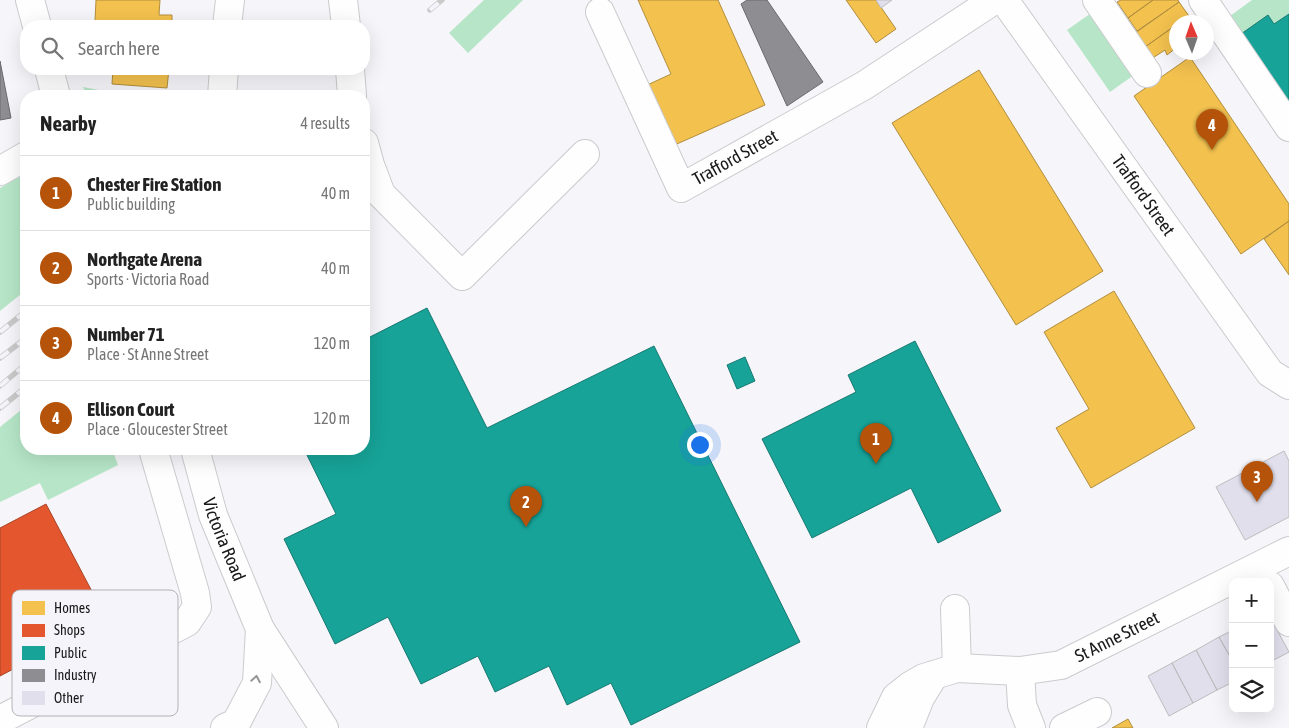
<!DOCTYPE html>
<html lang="en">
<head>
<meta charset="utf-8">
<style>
	body { margin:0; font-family:"Asap Condensed",sans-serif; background:#f2f2f2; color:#222 }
	.controls { position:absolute; right:15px; bottom:15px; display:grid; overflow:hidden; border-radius:10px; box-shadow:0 5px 20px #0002 }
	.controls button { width:45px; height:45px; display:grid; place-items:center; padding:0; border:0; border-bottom:1px solid #e0e0e0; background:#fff; color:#222; font:25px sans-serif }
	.compass { position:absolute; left:1169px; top:15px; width:45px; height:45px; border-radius:50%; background:#fff; box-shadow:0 5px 20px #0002; rotate:358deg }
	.you { position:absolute; left:699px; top:444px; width:18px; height:18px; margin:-12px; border:4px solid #fff; border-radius:50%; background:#1a73e8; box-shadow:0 0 0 8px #1a73e833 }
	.badge { display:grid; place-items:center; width:32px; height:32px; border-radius:50%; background:#b45309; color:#fff; font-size:16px; font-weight:700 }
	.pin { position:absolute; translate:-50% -41px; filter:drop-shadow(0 1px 2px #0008) }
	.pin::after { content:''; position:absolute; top:26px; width:18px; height:15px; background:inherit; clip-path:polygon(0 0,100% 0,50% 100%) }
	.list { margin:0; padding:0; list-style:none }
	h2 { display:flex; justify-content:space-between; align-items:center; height:65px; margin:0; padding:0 20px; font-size:21px }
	h2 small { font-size:16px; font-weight:400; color:#767676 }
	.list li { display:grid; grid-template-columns:32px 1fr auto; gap:15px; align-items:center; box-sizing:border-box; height:75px; padding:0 20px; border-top:1px solid #e0e0e0 }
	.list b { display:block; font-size:19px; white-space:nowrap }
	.list p { margin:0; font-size:16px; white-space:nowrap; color:#767676 }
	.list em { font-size:16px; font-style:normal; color:#767676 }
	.icon { flex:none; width:28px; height:28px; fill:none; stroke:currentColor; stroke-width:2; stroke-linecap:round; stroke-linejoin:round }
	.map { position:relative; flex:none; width:1289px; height:728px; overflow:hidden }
	.search { position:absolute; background:#fff; box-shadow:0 5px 20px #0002; left:20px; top:20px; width:350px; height:55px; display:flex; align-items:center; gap:12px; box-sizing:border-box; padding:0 18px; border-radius:20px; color:#767676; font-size:19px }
	.panel { position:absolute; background:#fff; box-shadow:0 5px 20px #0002; left:20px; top:90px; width:350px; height:365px; border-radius:20px }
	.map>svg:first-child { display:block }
	.green { fill:#b6e6c7 }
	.homes { fill:#f2c14e; stroke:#b18e3e }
	.shops { fill:#e4572e; stroke:#a74428 }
	.public { fill:#17a398; stroke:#177972 }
	.industry { fill:#8d8d92; stroke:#6a6a6e }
	.building { fill:#e1dfec; stroke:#bdbdbf }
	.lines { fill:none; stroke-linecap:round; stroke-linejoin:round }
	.minor-casing { stroke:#cbcbce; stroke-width:30 }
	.minor { stroke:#fefefe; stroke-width:28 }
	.rail-casing { stroke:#cacacb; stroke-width:5.5 }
	.rail { stroke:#f5f4fa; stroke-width:4; stroke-dasharray:11; stroke-linecap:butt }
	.oneway { stroke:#969697 }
	.labels { text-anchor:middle; stroke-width:5; stroke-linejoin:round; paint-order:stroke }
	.street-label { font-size:18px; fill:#181719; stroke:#f5f4fa }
	.key { fill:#f5f4fa; stroke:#b3b2b6; stroke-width:1 }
	.key-label { font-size:14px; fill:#181719 }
</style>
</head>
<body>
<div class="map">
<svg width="1289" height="728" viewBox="0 0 1289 728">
	<rect width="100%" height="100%" fill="#f6f5f9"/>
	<path class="green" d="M484 0H523L468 53 449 33Z
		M1252 0H1289V14L1274 24 1268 15 1241 34 1230 16Z
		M1097 9 1141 70 1110 92 1067 30Z
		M83 87 130 96H87Z
		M23 175 26 192V290L0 311V188Z
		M26 406V449H112L118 465 48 500 40 483 0 502V427Z"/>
	<path class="homes" d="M96 0H160L159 15H172V26H101L102 21H95Z
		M638 0H718L765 105 670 147 643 87 671 74Z
		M846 0H876L896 29 876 43Z
		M1121 0H1153L1128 18 1117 2Z
		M1153 0H1178L1179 2 1137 31 1128 18Z
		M1179 2 1189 16 1180 22H1176V25L1138 52 1128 38Z
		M1176 25V48L1167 55 1165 50 1145 63 1138 52Z
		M1190 57 1289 204V221L1241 254 1134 96Z
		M113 69H169L167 88 112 84Z
		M979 70 1103 271 1016 325 892 123Z
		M1289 221V275L1264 239Z
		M1114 291 1195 428 1091 488 1056 428 1089 409 1044 332Z
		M1128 719 1133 728H1112Z"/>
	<path class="shops" d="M46 504 107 620 0 676V528Z"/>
	<path class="public" d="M1289 14V103L1241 34 1268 15 1274 24Z
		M427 308 487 428 654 346 800 642 631 725 611 683 567 705 549 666 495 692 478 656 421 684 388 617 335 644 284 539 336 514 304 449H364V340Z
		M915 341 1001 511 938 543 911 488 812 538 762 439 856 392 848 375Z
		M745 357 755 381 737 389 727 365Z"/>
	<path class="industry" d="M747 0H767L823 82 787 106 741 4Z
		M0 61 11 118 0 120Z"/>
	<path class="building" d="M876 0H892L881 8Z
		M1284 451 1289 461V517L1245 540 1216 487Z
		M1270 617 1289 652 1270 662Z
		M1233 630V662L1219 637Z
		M1219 637 1233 662V682L1217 690 1196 650Z
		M1196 650 1217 690 1193 703 1172 663Z
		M1172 663 1193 703 1169 716 1148 676Z"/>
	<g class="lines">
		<defs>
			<g id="minor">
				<path d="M30 0 37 26"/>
				<path d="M343 0 346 26"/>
				<path id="s1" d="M1004 0 1270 373 1289 385"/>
				<path d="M1097 0 1147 73"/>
				<path d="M1203 0 1289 127"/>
				<path id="s2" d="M600 12 681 188 865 85 994 0"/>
				<path d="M227 26 230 0"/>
				<path d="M49 69 56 96"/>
				<path d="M350 69 352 96"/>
				<path d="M222 96 224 69"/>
				<path d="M364 143 370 165 381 194 462 276 585 154"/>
				<path d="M0 171 26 156"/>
				<path id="s3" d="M195 449 213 515 260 629 324 728"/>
				<path d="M1270 586 1289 622"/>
				<path d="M955 609 957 668"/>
				<path d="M1020 671 1022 705 1031 728"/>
				<path d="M0 720 187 622 197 607 195 593 153 449"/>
				<path d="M225 728 236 723 257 683 260 629"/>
				<path id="s4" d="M881 728 896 697 910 686 924 678 957 668 1020 671 1061 665 1289 551"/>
				<path d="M908 728 920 698 934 675"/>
				<path d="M1064 728 1097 712"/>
			</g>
		</defs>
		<use href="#minor" class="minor-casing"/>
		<use href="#minor" class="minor"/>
		<defs>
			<path id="rail" d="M430 10 442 0
				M0 332 26 311
				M0 358 26 338
				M0 386 26 364
				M0 408 26 387"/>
		</defs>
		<use href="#rail" class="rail-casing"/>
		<use href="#rail" class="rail"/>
	</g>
	<defs><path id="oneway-chevron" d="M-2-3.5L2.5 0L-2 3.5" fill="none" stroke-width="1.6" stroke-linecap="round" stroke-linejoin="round" transform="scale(1.25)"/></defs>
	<use class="oneway" href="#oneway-chevron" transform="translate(256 679) rotate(-80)"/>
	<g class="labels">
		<g class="street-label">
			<text dy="6" stroke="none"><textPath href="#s2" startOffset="256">Trafford Street</textPath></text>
			<text dy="6" stroke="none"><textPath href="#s1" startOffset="240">Trafford Street</textPath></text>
			<text dy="6" stroke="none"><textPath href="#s3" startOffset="95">Victoria Road</textPath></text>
			<text dy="6" stroke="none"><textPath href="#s4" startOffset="270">St Anne Street</textPath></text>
		</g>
	</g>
	<rect x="12" y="590" width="166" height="126" rx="8" class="key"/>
	<rect x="22" y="601" width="23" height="14" fill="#f2c14e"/>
	<rect x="22" y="624" width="23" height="13" fill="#e4572e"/>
	<rect x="22" y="646" width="23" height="14" fill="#17a398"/>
	<rect x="22" y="669" width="23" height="13" fill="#8d8d92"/>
	<rect x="22" y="691" width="23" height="14" fill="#e1dfec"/>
	<g class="key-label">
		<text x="54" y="613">Homes</text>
		<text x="54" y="635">Shops</text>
		<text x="54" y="658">Public</text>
		<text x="54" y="680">Industry</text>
		<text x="54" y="703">Other</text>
	</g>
</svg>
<div class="controls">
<button>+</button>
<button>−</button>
<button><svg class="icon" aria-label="layers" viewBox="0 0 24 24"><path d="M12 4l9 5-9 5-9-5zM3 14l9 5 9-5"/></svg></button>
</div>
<svg class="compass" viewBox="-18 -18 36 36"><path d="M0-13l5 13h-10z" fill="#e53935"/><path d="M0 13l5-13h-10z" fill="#767676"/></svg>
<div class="you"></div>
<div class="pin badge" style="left:876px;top:464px">1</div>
<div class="pin badge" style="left:526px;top:527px">2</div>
<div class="pin badge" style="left:1257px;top:502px">3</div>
<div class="pin badge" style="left:1212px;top:150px">4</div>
<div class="search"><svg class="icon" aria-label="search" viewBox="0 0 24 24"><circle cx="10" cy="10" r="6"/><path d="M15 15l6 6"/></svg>Search here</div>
<section class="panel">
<h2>Nearby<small>4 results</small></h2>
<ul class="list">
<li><span class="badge">1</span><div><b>Chester Fire Station</b><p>Public building</p></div><em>40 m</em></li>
<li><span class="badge">2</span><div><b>Northgate Arena</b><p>Sports · Victoria Road</p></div><em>40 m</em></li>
<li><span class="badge">3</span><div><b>Number 71</b><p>Place · St Anne Street</p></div><em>120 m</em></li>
<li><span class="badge">4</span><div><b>Ellison Court</b><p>Place · Gloucester Street</p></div><em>120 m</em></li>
</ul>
</section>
</div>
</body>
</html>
